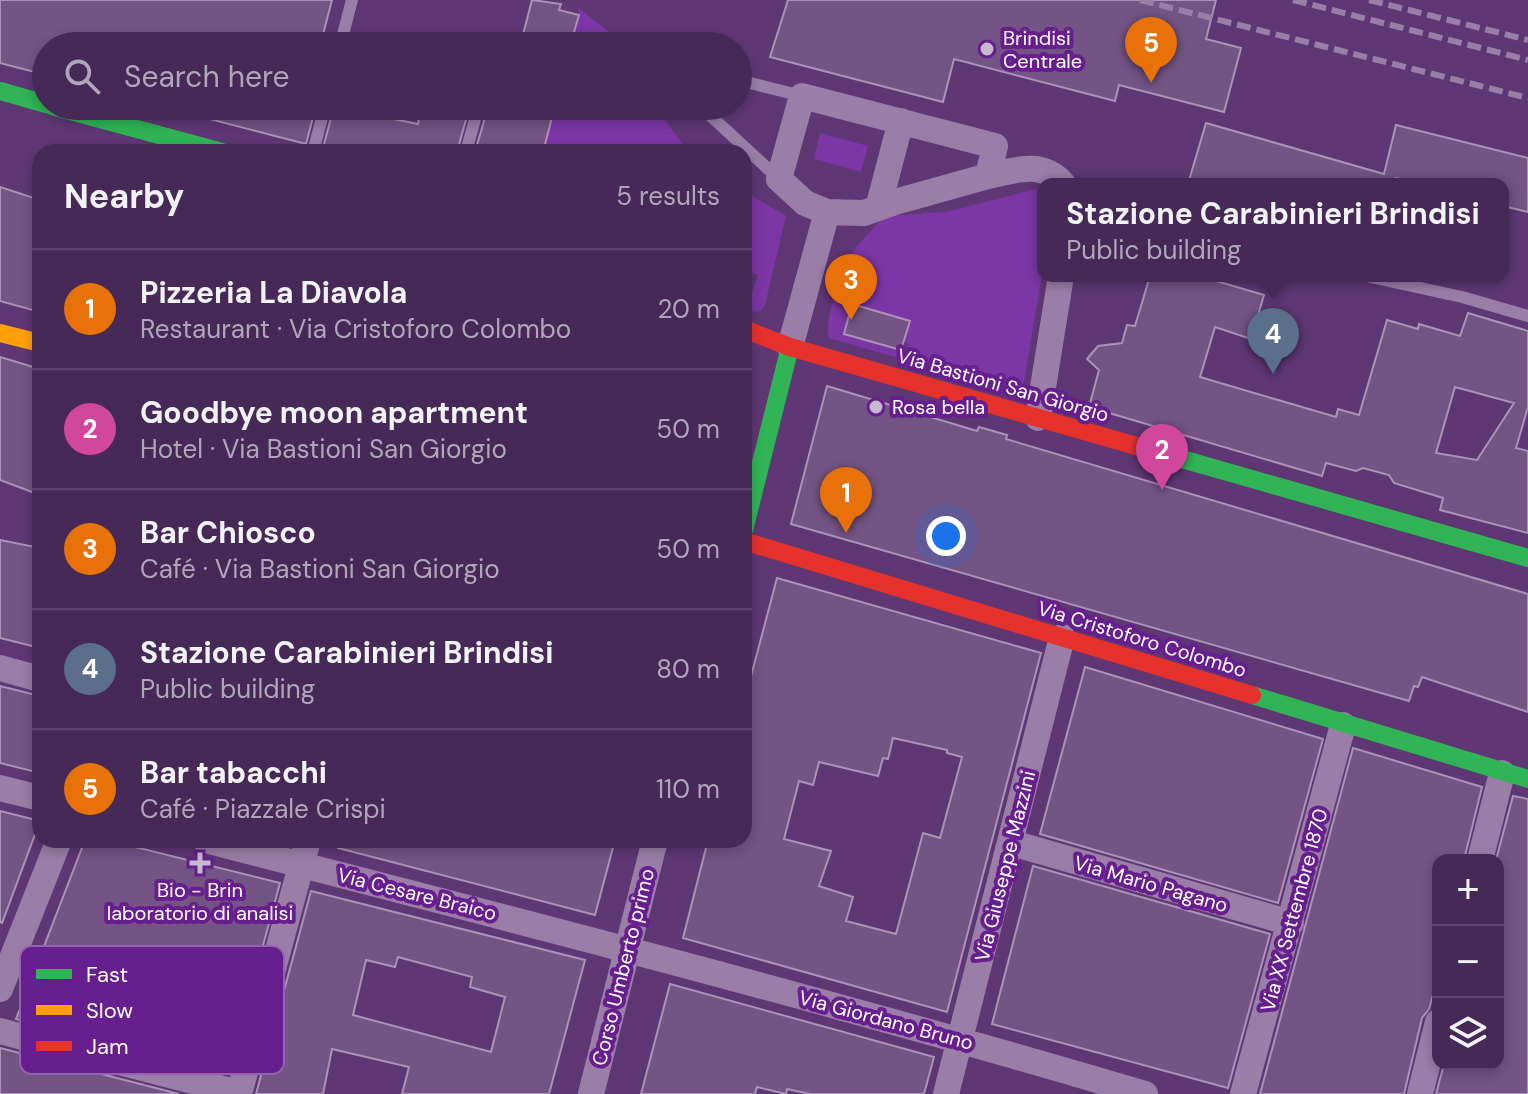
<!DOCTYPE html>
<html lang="en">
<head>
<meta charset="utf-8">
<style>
	body { margin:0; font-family:"DM Sans",sans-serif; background:#513561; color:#f1f3f6 }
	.controls { position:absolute; right:24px; bottom:24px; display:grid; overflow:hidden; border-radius:16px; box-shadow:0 4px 12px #0003 }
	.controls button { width:72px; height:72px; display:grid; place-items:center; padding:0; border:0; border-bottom:2px solid #5f456e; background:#472958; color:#f1f3f6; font:40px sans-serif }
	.you { position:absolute; left:946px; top:536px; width:28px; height:28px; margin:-20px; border:6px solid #fff; border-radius:50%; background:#1a73e8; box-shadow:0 0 0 12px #1a73e833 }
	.badge { display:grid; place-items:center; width:52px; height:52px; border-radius:50%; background:#c7b9cf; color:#fff; font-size:26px; font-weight:700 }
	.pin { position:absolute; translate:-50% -66px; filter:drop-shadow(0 2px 4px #0008) }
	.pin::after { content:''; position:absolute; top:42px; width:28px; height:24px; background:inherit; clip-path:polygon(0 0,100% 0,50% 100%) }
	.popup { position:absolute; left:1037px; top:178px; width:472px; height:104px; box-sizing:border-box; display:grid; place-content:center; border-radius:16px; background:#472958; filter:drop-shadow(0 2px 6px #0005); font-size:26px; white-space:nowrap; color:#b0a6ba }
	.popup b { font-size:30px; color:#f1f3f6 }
	.popup::after { content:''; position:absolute; left:50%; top:100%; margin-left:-16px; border:16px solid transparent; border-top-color:#472958 }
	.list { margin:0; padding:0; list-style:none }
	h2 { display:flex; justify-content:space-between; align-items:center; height:104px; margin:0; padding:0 32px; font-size:34px }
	h2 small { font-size:26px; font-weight:400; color:#b0a6ba }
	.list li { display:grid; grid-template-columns:52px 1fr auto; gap:24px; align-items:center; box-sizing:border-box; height:120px; padding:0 32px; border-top:2px solid #5f456e }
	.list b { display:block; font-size:30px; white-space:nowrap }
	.list p { margin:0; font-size:26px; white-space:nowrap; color:#b0a6ba }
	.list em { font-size:26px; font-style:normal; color:#b0a6ba }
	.icon { flex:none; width:44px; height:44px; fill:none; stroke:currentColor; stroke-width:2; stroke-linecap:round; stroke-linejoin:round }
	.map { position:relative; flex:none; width:1528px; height:1094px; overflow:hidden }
	.search { position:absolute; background:#472958; box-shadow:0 4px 12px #0003; left:32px; top:32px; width:720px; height:88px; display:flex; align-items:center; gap:20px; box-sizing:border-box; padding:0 28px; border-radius:44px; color:#b0a6ba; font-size:30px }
	.panel { position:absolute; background:#472958; box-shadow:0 4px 12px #0003; left:32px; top:144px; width:720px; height:704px; border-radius:24px }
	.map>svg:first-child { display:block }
	.green { fill:#7c36a5; fill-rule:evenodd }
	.building { fill:#735484; stroke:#aa93b6; stroke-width:2; fill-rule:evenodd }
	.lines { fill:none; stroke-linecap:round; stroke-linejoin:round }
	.lane { stroke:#9a7ea8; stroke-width:12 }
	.street { stroke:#9a7ea8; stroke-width:26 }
	.fast { stroke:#30b455; stroke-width:18 }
	.slow { stroke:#ff9f0a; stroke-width:18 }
	.jam { stroke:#e5322d; stroke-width:18 }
	.rail { stroke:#997fa7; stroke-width:6; stroke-dasharray:14 6; stroke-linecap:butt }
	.poi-dot { fill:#c7b9cf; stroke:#671e8e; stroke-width:3 }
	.labels { text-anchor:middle; stroke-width:8; stroke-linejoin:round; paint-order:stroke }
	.poi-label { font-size:20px; fill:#fff; stroke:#671e8e; text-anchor:start }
	.street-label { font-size:20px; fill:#fff; stroke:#671e8e }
	.key { fill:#671e8e; stroke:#9562b0; stroke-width:2 }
	.key-label { font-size:22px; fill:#fff }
</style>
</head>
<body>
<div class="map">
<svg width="1528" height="1094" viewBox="0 0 1528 1094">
	<rect width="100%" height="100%" fill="#5f3775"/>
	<path class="green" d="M578 8 628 46H570L579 15Z
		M555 106H654L689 152H543Z
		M820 133 868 146 861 172 814 159Z
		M1043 187V268L1022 394 829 338C824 324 838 280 845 265 853 248 872 231 884 216L946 212ZM852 305 910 321 904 342 909 344 906 352 844 334Z
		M744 191 786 216 765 305 761 311 755 312 744 307V299L750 300 758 275 744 270Z"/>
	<path class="building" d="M0 0H332L320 46H46V75L0 63Z
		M532 0 561 4 559 10 579 15 570 46H520Z
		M788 0H1216L1206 39 1241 48 1224 112 1119 85 1115 101 954 59 943 102 770 57Z
		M191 106H316L306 144 190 114Z
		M421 106H555L543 152H475L484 121 482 113 477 110 467 116 457 152H343L323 148 334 107 418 124Z
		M1206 123 1384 174 1396 125 1528 158V212L1503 206V184H1418L1396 178 1395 184H1188Z
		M0 187 40 200V312L0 301Z
		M1150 276H1199L1264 295 1251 339 1215 327 1200 377 1336 417 1338 409 1359 415 1387 320 1418 329 1419 324 1460 336 1468 313 1528 331V407L1516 448 1528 451V533L1440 510 1443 498 1394 483 1389 475 1363 468 1356 471 1326 463 1322 476 1089 407 1099 370 1087 359 1098 346 1122 343 1127 325 1135 326ZM1455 387 1514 403 1477 460 1436 453Z
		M852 304 910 321 901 350 844 334Z
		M0 357 40 369V495L0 480Z
		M827 386 977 431 979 427 1007 435 1006 439 1528 594V712L1422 677 1418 687 1414 686 1409 701 791 524Z
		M0 540 40 548V648L0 638Z
		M777 578 1041 653 947 1012 683 938 708 840H744V703ZM893 738 947 750V753L962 757 940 838 923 833 896 934 846 921 853 897 819 886 831 851 784 839 799 781 813 785 819 762 878 776 883 758 888 759Z
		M1085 667 1323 739 1278 903 1040 834Z
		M0 686 40 696V773L0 763Z
		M1353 748 1482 787 1464 860H1438V976L1429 1009 1422 1018 1404 1094H1260Z
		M1513 796 1528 799V1094H1436L1444 1064H1498L1496 860Z
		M0 811 40 821 2 923 0 922Z
		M85 840H107L280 883 228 1074 16 1019Z
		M339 840H615L595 915 338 848Z
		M1033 866 1270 934 1228 1088 992 1024Z
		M311 891 585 960 549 1094H402L409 1067 332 1049 323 1094H256ZM398 957 472 977 470 987 505 997 491 1052 353 1015 366 960 395 967Z
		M670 984 934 1057 924 1094H810L787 1089 786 1094 757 1087 755 1094H641Z
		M0 1048 179 1094H0Z"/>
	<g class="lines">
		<path class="lane" d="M340 46 352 0
			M738 80 802 96
			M700 106 779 179
			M313 152 325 106
			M466 152 475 119
			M1366 276 1462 297 1528 316"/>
		<path class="street" d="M802 96 995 146 988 176 895 202 864 213 827 212 805 203 779 179Z
			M988 176C1016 170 1042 160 1063 184
			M878 208 901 121
			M790 347 827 212
			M1038 418 1061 276
			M0 668 40 679
			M0 788 40 798
			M205 840C520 921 834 1002 1145 1094
			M1012 843 1291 923
			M1480 860 1502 773
			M0 989 59 840
			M0 1031 239 1093
			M239 1094 308 840
			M591 1094 655 840
			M946 1094 1062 637
			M1243 1094 1343 725
			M1420 1094 1438 1022"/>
		<path class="fast" d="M0 91 46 104
			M52 106 222 152
			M1161 453 1528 558
			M744 530 790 347
			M1252 695 1528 779"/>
		<path class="slow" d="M0 333 40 343"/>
		<path class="jam" d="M744 329 790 347 1161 453
			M744 541 1252 695"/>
		<path class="rail" d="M1140 0 1528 98
			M1293 0 1528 60
			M1369 0 1528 40"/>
	</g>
	<g class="poi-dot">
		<circle cx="987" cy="49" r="8"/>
		<circle cx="876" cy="407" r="8"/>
		<path d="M196 851h8v8h8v8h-8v8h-8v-8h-8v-8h8z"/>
	</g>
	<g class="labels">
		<g class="poi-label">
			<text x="1003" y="45">Brindisi<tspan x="1003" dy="23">Centrale</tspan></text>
			<text x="892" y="414">Rosa bella</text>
			<text x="200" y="897" text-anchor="middle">Bio - Brin<tspan x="200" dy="23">laboratorio di analisi</tspan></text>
		</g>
		<g class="street-label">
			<text transform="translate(1003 385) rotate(16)" y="7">Via Bastioni San Giorgio</text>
			<text transform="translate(1142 639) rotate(17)" y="7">Via Cristoforo Colombo</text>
			<text transform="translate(1005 866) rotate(-76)" y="7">Via Giuseppe Mazzini</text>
			<text transform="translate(1151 884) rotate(16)" y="7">Via Mario Pagano</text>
			<text transform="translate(417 894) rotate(14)" y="7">Via Cesare Braico</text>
			<text transform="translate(1294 910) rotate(-75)" y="7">Via XX Settembre 1870</text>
			<text transform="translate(623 967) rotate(-76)" y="7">Corso Umberto primo</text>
			<text transform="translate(886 1020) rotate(15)" y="7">Via Giordano Bruno</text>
		</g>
	</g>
	<rect x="20" y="946" width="264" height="128" rx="12" class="key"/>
	<rect x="36" y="969" width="36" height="10" fill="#30b455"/>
	<rect x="36" y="1005" width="36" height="10" fill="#ff9f0a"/>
	<rect x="36" y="1041" width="36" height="10" fill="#e5322d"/>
	<g class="key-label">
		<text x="86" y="982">Fast</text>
		<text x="86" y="1018">Slow</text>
		<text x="86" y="1054">Jam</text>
	</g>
</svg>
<div class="controls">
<button>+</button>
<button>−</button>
<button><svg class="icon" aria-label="layers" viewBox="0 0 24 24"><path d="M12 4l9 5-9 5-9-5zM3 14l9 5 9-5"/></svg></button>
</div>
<div class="you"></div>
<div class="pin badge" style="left:846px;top:533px;background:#e8710a">1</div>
<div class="pin badge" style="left:1162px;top:490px;background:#d1479c">2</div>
<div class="pin badge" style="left:851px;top:320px;background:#e8710a">3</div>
<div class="pin badge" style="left:1273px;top:374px;background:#5c6f8a">4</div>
<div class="popup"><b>Stazione Carabinieri Brindisi</b>Public building</div>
<div class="pin badge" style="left:1151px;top:83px;background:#e8710a">5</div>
<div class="search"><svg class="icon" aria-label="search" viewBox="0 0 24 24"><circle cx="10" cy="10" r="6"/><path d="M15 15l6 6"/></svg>Search here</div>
<section class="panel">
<h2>Nearby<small>5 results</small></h2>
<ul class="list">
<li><span class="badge" style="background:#e8710a">1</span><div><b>Pizzeria La Diavola</b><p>Restaurant · Via Cristoforo Colombo</p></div><em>20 m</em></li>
<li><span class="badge" style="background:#d1479c">2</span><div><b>Goodbye moon apartment</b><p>Hotel · Via Bastioni San Giorgio</p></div><em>50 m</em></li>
<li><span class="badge" style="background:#e8710a">3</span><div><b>Bar Chiosco</b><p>Café · Via Bastioni San Giorgio</p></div><em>50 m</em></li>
<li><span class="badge" style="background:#5c6f8a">4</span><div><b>Stazione Carabinieri Brindisi</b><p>Public building</p></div><em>80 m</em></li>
<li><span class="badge" style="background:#e8710a">5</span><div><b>Bar tabacchi</b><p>Café · Piazzale Crispi</p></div><em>110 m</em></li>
</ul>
</section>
</div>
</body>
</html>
